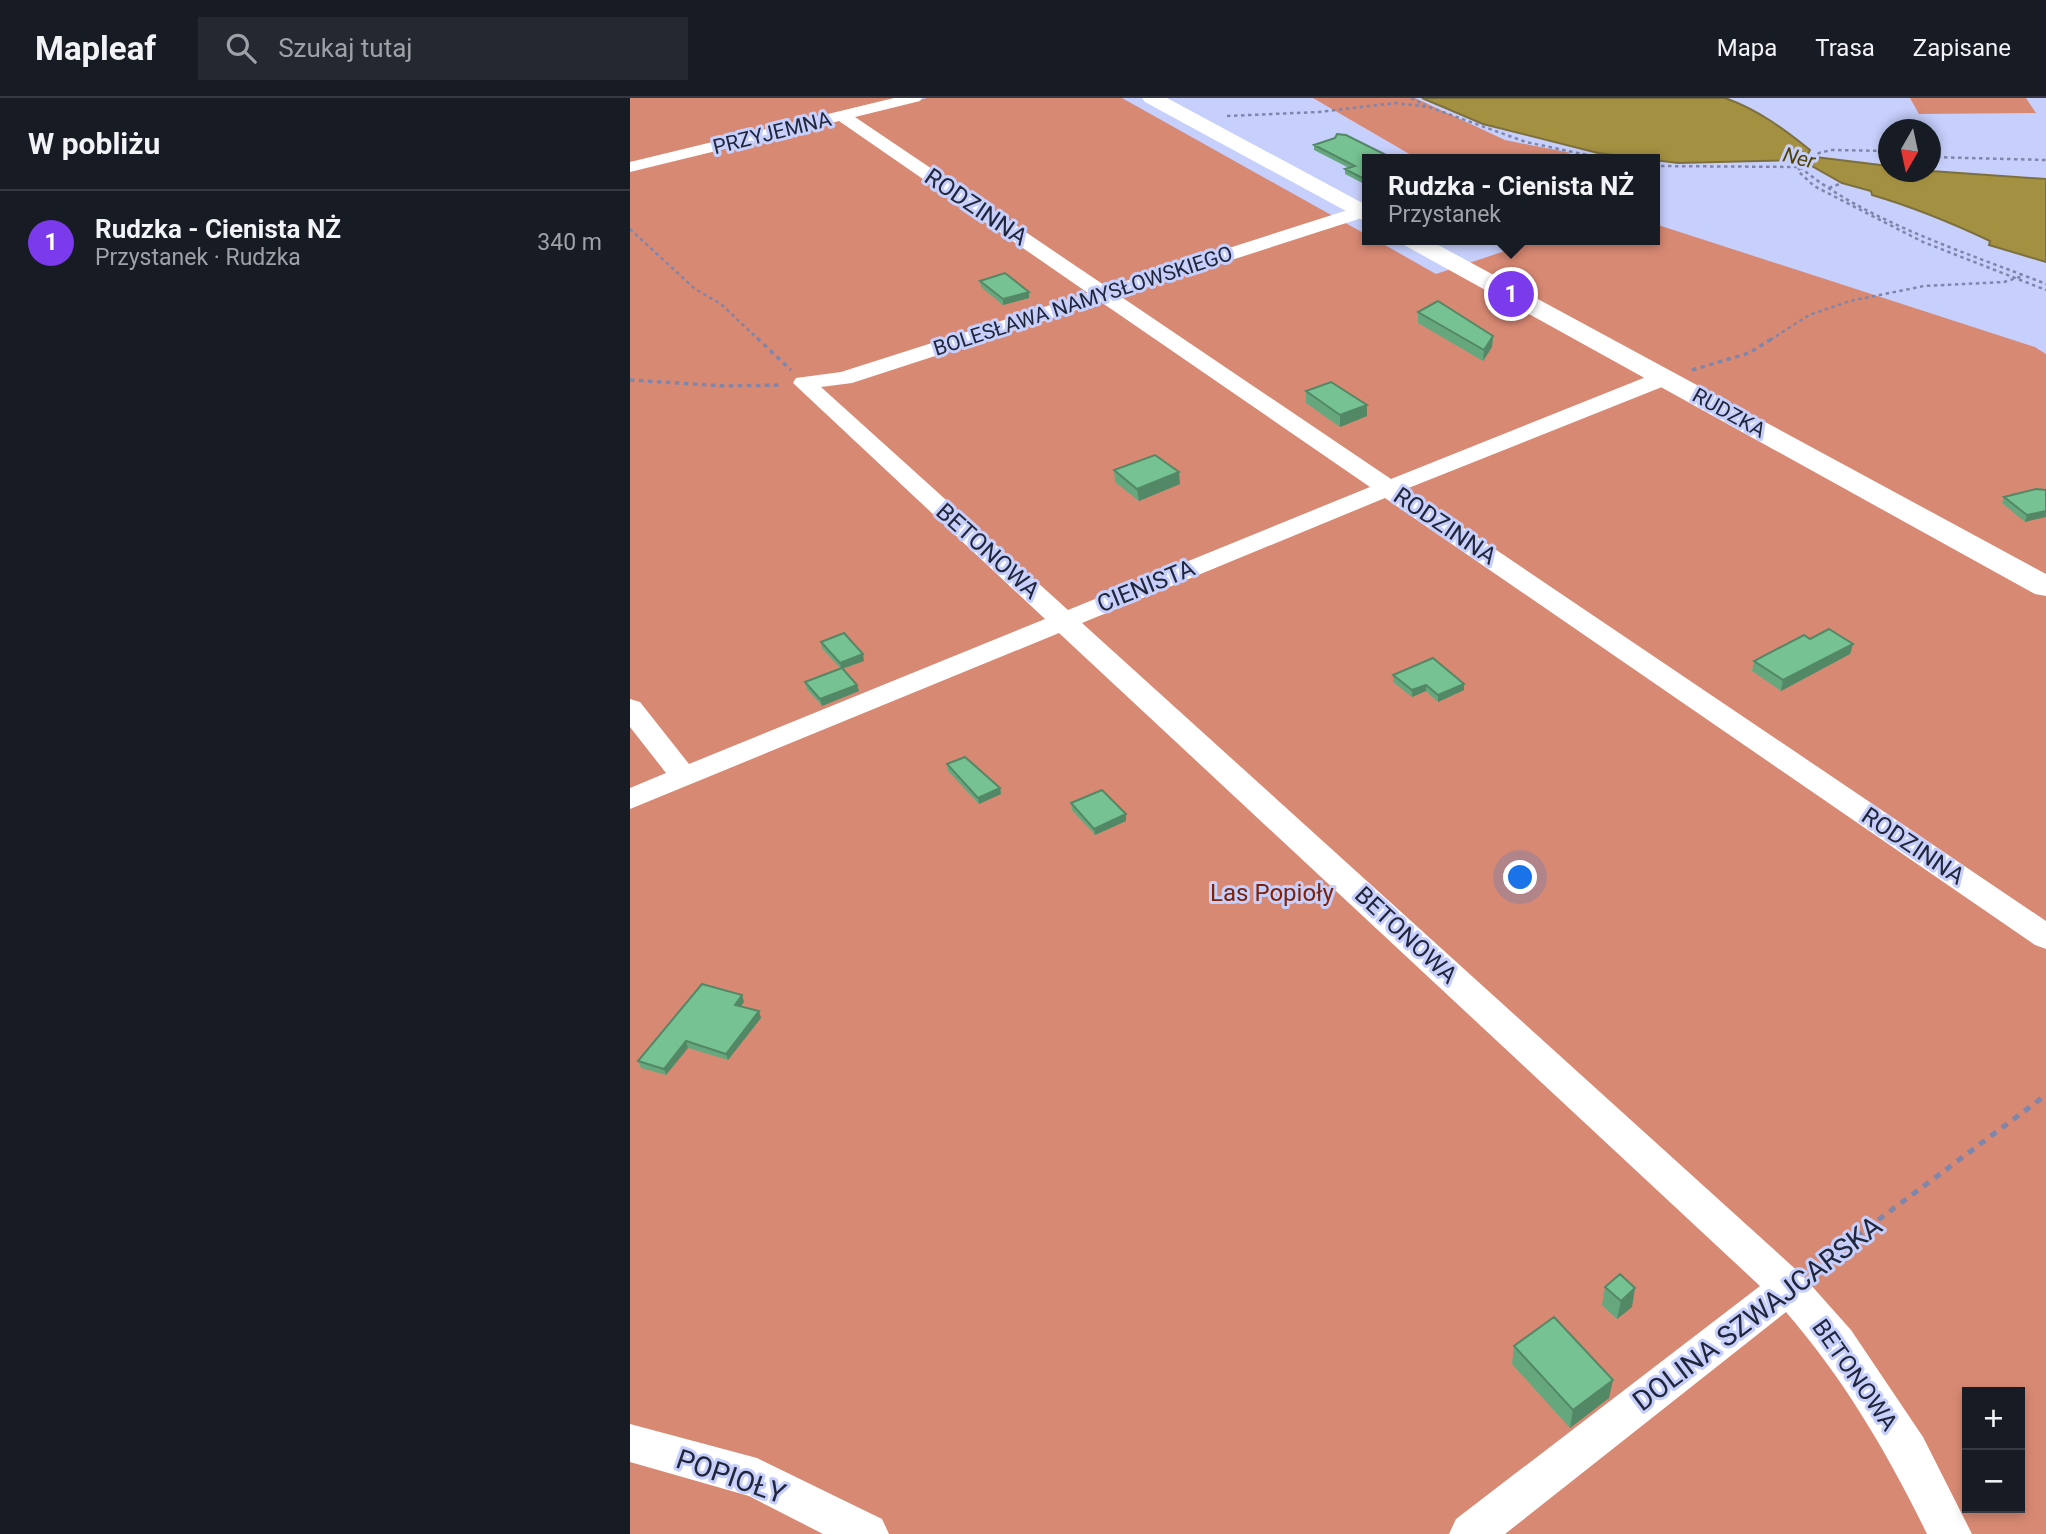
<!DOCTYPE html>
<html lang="pl">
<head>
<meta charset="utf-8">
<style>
	body { margin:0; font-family:Roboto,sans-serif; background:#242831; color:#f1f3f6 }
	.controls { position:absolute; right:21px; bottom:21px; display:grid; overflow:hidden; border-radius:0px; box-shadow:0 4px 10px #0003 }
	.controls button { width:63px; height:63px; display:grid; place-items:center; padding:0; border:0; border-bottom:2px solid #363941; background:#171b24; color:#f1f3f6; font:35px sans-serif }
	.compass { position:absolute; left:1248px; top:21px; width:63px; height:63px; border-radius:50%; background:#171b24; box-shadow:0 4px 10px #0003; rotate:189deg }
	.you { position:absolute; left:891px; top:780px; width:24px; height:24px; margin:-18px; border:5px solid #fff; border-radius:50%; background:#1a73e8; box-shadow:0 0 0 10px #1a73e833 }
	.badge { display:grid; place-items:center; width:46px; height:46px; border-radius:50%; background:#7c3aed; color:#fff; font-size:23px; font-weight:700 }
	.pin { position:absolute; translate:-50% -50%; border:4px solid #fff; box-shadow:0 2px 7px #0006 }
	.popup { position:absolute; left:732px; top:56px; width:298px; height:91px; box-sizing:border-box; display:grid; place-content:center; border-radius:0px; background:#171b24; filter:drop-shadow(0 2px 5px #0005); font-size:23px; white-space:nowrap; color:#9ea1a6 }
	.popup b { font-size:26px; color:#f1f3f6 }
	.popup::after { content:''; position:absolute; left:50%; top:100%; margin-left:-14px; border:14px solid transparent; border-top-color:#171b24 }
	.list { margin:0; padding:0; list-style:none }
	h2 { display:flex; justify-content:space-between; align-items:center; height:91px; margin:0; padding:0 28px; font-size:30px }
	h2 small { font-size:23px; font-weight:400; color:#9ea1a6 }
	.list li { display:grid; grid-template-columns:46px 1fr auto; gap:21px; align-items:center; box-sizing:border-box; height:105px; padding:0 28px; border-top:2px solid #363941 }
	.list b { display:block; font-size:26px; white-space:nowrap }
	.list p { margin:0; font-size:23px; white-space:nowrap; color:#9ea1a6 }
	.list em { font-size:23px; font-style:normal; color:#9ea1a6 }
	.icon { flex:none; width:38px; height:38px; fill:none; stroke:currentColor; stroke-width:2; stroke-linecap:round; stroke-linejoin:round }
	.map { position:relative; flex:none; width:1416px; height:1436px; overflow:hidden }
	header { display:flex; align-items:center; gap:42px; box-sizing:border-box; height:98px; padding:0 35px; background:#171b24; border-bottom:2px solid #363941 }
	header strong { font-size:33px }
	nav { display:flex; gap:38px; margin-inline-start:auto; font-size:24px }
	.search { width:490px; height:63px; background:#242831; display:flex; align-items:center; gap:18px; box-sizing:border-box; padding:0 24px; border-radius:0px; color:#9ea1a6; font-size:26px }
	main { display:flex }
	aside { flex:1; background:#171b24 }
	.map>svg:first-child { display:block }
	.forest { fill:#d88974; fill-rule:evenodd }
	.water { fill:#a49041; stroke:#7d703f; stroke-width:2 }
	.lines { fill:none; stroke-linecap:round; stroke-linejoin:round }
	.path-far2 { stroke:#7f86a9; stroke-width:2.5; stroke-dasharray:3.5 3.5; stroke-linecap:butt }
	.path-far1 { stroke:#7f86a9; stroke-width:3.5; stroke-dasharray:4.5 4.5; stroke-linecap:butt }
	.path { stroke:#7f86a9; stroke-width:5; stroke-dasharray:7 7; stroke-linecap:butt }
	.minor { fill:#fff; fill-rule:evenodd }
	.tertiary { fill:#fff; fill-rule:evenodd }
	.wall { fill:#66a77e }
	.shaded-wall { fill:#538866 }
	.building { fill:#77c292; stroke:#538866; stroke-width:2 }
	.labels { text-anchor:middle; stroke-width:6; stroke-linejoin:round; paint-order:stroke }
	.far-street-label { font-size:21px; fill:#22263b; stroke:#c7d0fd }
	.far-water-label { font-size:21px; font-style:italic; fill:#524401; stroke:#c7d0fd }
	.street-label { font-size:24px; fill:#22263b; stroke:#c7d0fd }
	.park-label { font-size:24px; fill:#7e2106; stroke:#c7d0fd }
	.near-street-label { font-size:28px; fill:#22263b; stroke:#c7d0fd }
</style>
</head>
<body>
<header>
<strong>Mapleaf</strong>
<div class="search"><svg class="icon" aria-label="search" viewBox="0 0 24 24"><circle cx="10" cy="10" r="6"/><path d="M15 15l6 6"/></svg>Szukaj tutaj</div>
<nav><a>Mapa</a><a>Trasa</a><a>Zapisane</a></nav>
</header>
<main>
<aside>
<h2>W pobliżu<small></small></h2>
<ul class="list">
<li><span class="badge">1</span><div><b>Rudzka - Cienista NŻ</b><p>Przystanek · Rudzka</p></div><em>340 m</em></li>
</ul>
</aside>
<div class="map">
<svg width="1416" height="1436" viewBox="0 0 1416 1436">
	<rect width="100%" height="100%" fill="#c7d0fd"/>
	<path class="forest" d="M0 0H277L281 4 297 0H492L737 137 738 142H746L806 176 908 142H1024L1025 126 1405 249 1416 256V1436H0ZM1337 1294H1390V1410H1337Z
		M683 0H785L875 42 941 55 920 61H788Z
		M1280 0H1396L1406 15 1289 16Z"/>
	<path class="water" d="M792 0H1095C1127 11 1154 31 1180 52L1177 58 1258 68V74L1301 73 1416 81V164L1359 147 1360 143C1322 125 1283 109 1242 97L1241 93 1212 85 1171 62 1048 65 968 55 853 26Z"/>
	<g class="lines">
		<path class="path-far2" d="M781 0 795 7
			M597 18 689 14 765 5 799 9 896 44 976 61
			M1300 59 1416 62
			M1024 68 1170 69 1189 55 1201 52 1258 53
			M1170 69 1168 73 1184 88 1293 144 1416 192
			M1170 69C1234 123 1338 155 1416 186
			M1199 90 1212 85
			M0 131 65 191 91 206 129 242
			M1140 242 1179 217 1220 203 1294 188 1374 184 1393 178"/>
		<path class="path-far1" d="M127 240 161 272
			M1062 272 1119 255 1143 240
			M0 282 95 288 152 287"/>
		<path class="path" d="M1181 1172 1416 997"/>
		<path class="minor" d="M264 0H292L290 3 225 19 477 189 724 110H738V118L490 198 761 381 1026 275H1042L1045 280 1042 285 776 391 1416 823V851L1405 847 755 400 452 525 1172 1177 1221 1232 1293 1339 1342 1436H1297C1258 1356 1214 1281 1156 1214L875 1436H819L826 1421 1130 1188 429 535 0 711V690L36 675 0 629V601L10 604 59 666 415 521 163 285 166 280 211 274 458 195 209 23 0 74V64ZM471 204 740 389 438 512 191 289 222 285Z
			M0 1326 127 1360 252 1421 259 1436H193L119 1398 0 1364Z"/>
		<path class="tertiary" d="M512 0H537L738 108V125L515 4Z
			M770 142H799L1416 476V498L1405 496 774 147Z"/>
	</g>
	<path class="wall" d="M684 47 738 61V88L715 76V71L719 70 684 52Z
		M350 183 399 194V200L373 207 351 189Z
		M788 214 863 238 862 249 853 263 788 225Z
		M676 293 737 318 710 329 676 305Z
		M484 372 550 386 509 403 485 384Z
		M1416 392 1395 424 1372 405 1374 399Z
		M1180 541 1223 546 1220 556 1151 593 1122 573 1124 563Z
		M191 544 234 563 213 571 227 587 229 593 192 608 177 591 175 584 211 571 192 550Z
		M763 577 834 586V592L808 604 796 593 782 599 763 584Z
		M317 666 370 690 371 696 349 706 318 673Z
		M441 705 496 716V723L465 737 442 712Z
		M112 897 114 904 111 908 131 920 98 962 58 950 36 977 11 970 8 963Z
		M975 1189 1002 1209 987 1221 972 1207Z
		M884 1248 979 1300 940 1330 882 1266Z"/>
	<path class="shaded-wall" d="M399 194V200L373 207V201Z
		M863 238 862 249 853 263 854 252Z
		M737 307V318L710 329V317Z
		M549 374 550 386 509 403 507 391Z
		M1416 413V419L1395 424 1397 417Z
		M1223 546 1220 556 1151 593 1153 582Z
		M233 556 234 563 211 571 210 565Z
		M834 586V592L808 604V597Z
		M227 587 229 593 192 608 190 601Z
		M796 587V593L782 599V592Z
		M370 690 371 696 349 706 348 700Z
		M496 716V723L465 737 464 731Z
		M112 897 114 904 107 913 105 907Z
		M129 913 131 920 98 962 96 956Z
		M56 943 58 950 36 977 34 971Z
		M1005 1190 1002 1209 987 1221 991 1203Z
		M983 1282 979 1300 940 1330 943 1312Z"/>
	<path class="building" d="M707 36 716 37 764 61H738V83L715 71 725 68 684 47 705 40Z
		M375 175 399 194 373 201 350 183Z
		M808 203 863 238 854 252 788 214Z
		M701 284 737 307 710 317 676 293Z
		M525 357 549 374 507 391 484 372Z
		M1406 391 1416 392V413L1397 417 1374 399Z
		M1199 531 1223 546 1153 582 1124 563 1174 537 1180 541Z
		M214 535 233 556 210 565 191 544Z
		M803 560 834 586 808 597 796 587 782 592 763 577Z
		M212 570 227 587 190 601 175 584Z
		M335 659 370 690 348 700 317 666Z
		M472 692 496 716 464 731 441 705Z
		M72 886 112 897 105 907 129 913 96 956 56 943 34 971 8 963Z
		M990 1176 1005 1190 991 1203 975 1189Z
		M924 1219 983 1282 943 1312 884 1248Z"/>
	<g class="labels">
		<g class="far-street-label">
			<text transform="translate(142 35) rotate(-14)" y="7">PRZYJEMNA</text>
			<text transform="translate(453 203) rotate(-18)" y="7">BOLESŁAWA NAMYSŁOWSKIEGO</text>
			<text transform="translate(1099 315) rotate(29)" y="7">RUDZKA</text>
		</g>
		<g class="far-water-label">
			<text transform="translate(1169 60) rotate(14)" y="7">Ner</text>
		</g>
		<g class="street-label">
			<text transform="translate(346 109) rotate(34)" y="8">RODZINNA</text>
			<text transform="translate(815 428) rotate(34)" y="8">RODZINNA</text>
			<text transform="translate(358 453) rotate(42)" y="8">BETONOWA</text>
			<text transform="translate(516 488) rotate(-22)" y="8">CIENISTA</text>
			<text transform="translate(1283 748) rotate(34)" y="8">RODZINNA</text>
			<text transform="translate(776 837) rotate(43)" y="8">BETONOWA</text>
			<text transform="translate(1225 1277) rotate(55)" y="8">BETONOWA</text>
		</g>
		<g class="park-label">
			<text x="642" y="803">Las Popioły</text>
		</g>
		<g class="near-street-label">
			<text transform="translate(1127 1215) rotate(-37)" y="10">DOLINA SZWAJCARSKA</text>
			<text transform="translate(101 1378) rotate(19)" y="10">POPIOŁY</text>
		</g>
	</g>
</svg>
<div class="controls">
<button>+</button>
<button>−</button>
</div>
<svg class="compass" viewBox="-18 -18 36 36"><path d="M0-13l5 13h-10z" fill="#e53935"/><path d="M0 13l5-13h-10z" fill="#9ea1a6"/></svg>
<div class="you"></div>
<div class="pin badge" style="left:881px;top:196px">1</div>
<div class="popup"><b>Rudzka - Cienista NŻ</b>Przystanek</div>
</div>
</main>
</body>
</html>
